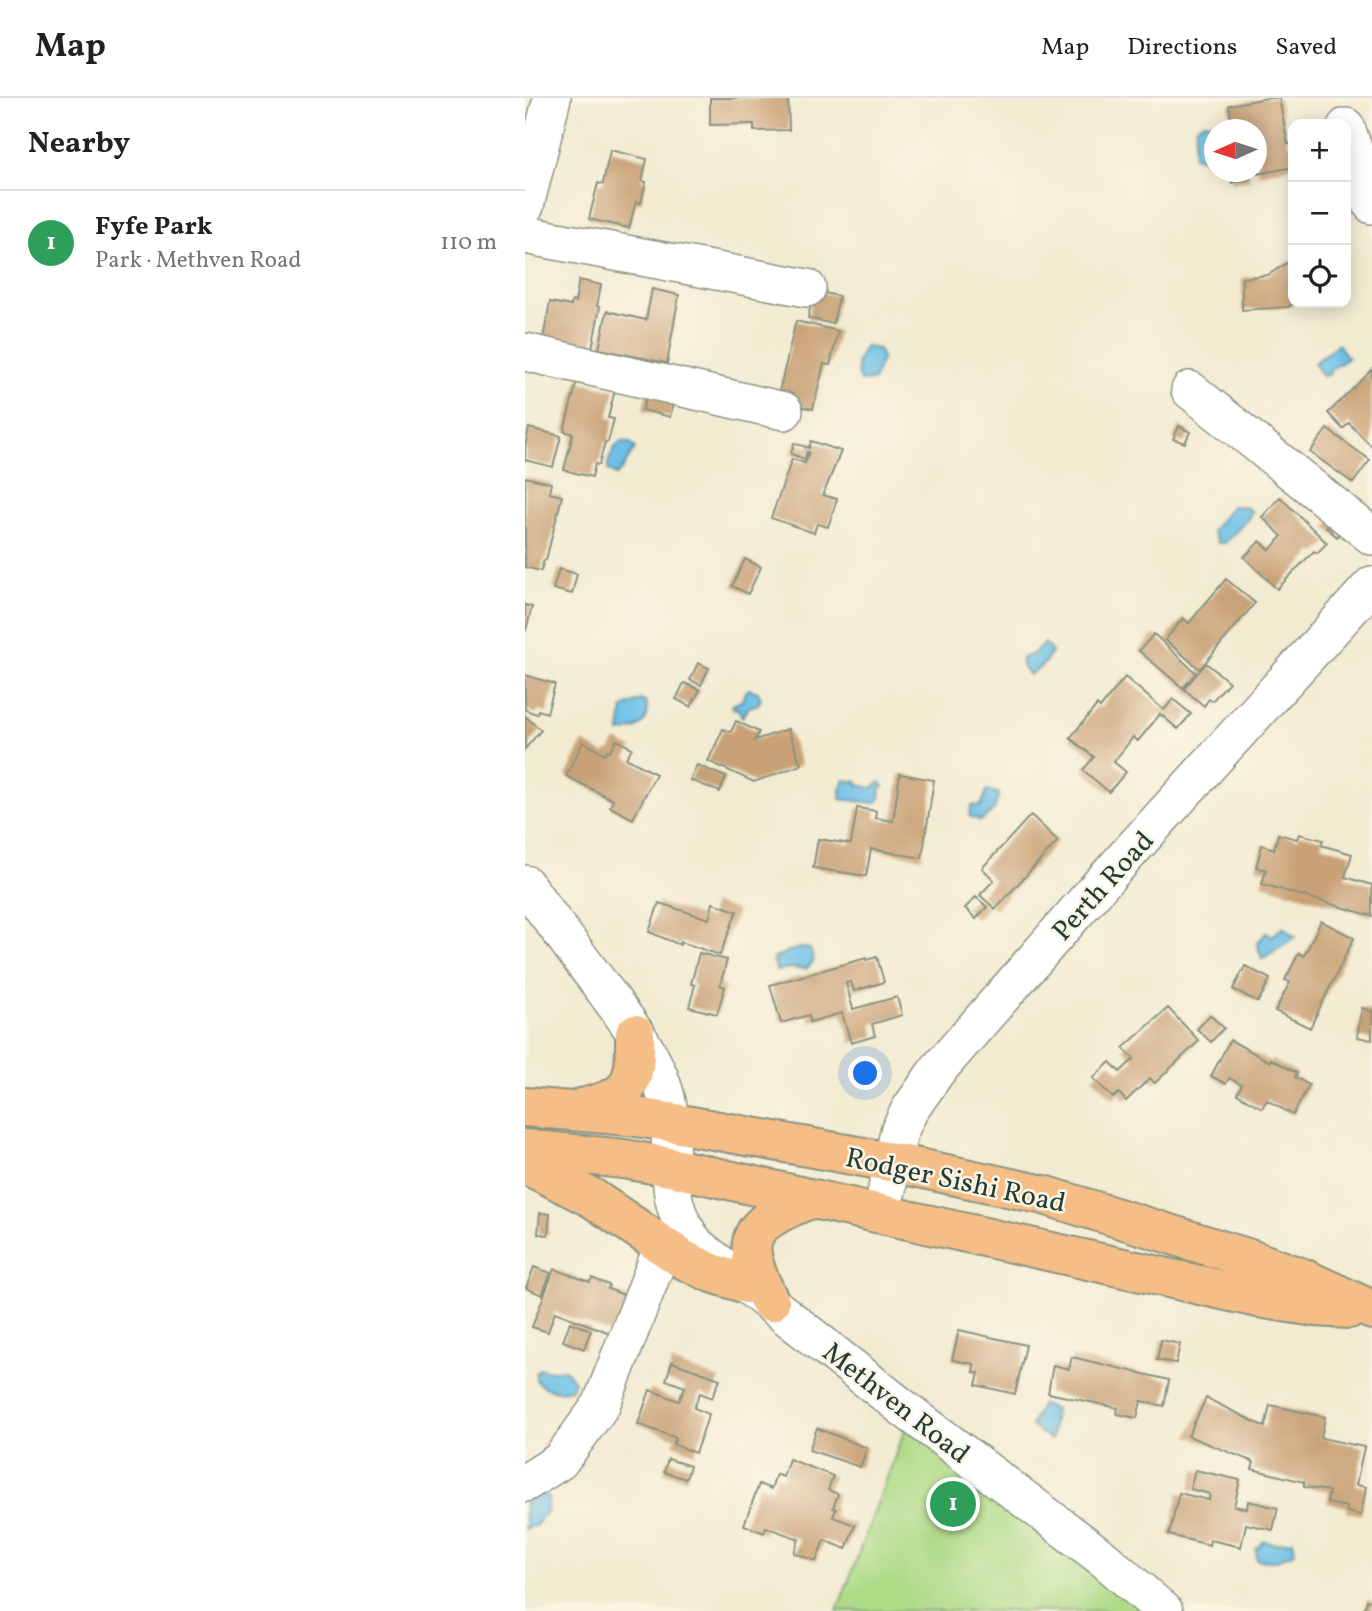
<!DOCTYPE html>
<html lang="en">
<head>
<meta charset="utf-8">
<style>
	body { margin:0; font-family:Vollkorn,serif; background:#f6f6f6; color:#202124 }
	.controls { position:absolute; right:21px; top:21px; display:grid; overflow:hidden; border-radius:14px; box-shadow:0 4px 18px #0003 }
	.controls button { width:63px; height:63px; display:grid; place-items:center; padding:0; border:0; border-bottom:2px solid #e0e0e0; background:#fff; color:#202124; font:35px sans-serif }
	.compass { position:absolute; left:679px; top:21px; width:63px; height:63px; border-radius:50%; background:#fff; box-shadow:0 4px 18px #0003; rotate:267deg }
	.you { position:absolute; left:341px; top:976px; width:24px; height:24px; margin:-18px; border:5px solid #fff; border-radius:50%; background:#1a73e8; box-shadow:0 0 0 10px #1a73e833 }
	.badge { display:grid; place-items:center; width:46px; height:46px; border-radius:50%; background:#1f6fb2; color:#fff; font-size:23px; font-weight:700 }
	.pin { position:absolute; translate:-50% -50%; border:4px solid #fff; box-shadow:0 2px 7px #0006 }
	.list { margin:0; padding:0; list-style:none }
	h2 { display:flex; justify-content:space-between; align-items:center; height:91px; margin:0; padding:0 28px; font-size:30px }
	h2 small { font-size:23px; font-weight:400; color:#757577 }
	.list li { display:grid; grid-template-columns:46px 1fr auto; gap:21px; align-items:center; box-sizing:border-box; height:105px; padding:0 28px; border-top:2px solid #e0e0e0 }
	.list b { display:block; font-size:26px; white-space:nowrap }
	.list p { margin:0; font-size:23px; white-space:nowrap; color:#757577 }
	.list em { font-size:23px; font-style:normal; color:#757577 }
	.icon { flex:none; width:38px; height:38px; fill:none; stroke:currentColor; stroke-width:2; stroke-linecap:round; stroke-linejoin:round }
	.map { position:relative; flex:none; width:847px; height:1513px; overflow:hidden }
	header { display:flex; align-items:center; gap:42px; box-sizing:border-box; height:98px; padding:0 35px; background:#fff; border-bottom:2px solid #e0e0e0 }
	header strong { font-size:33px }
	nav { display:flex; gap:38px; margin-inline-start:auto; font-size:24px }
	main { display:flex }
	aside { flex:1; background:#fff }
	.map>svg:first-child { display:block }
	.green { fill:#aedb88; stroke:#668c5e; stroke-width:2 }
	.water { fill:#6cc0e8; stroke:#467e8e; stroke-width:2 }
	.building { fill:#c9a176 }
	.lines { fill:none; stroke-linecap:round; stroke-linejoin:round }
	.minor-casing { stroke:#899482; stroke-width:40 }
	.major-casing { stroke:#899482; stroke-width:42 }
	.minor { stroke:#fff; stroke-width:37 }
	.major { stroke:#f5be86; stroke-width:38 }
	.labels { text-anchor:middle; stroke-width:5; stroke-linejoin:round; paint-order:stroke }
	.street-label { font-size:28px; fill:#1f3d34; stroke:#fcf5e5 }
</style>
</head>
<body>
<header>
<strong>Map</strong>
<nav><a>Map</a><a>Directions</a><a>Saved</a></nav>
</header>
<main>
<aside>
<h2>Nearby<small></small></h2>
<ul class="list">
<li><span class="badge" style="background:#2e9e5b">1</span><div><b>Fyfe Park</b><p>Park · Methven Road</p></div><em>110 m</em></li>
</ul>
</aside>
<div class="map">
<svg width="847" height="1513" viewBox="0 0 847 1513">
	<rect width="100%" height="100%" fill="#fcf5e5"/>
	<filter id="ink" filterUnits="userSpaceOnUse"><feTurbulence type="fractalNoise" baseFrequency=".0143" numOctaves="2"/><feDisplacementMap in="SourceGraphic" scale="14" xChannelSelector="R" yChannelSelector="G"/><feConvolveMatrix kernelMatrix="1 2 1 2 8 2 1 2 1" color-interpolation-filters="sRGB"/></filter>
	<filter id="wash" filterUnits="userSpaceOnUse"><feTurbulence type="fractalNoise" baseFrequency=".00686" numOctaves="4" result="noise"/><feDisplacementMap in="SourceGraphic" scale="28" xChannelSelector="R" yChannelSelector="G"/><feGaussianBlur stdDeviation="1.57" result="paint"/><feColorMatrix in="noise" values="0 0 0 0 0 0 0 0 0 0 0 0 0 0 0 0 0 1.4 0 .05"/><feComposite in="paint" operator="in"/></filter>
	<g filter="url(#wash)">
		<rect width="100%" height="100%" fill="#f3ebd1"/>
		<path class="green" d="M387 1313 636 1513H312Z"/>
		<path class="water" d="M679 24 688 25 694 31 690 32 689 39C682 43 684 54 680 62L669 58C669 48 671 39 671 29Z
			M813 246 823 260 805 272V276L798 278 789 265Z
			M341 248 353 251 357 260 348 283H335C329 268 332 261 341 248Z
			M96 343 105 345 110 350 96 373 91 377 83 372C82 362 89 349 96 343Z
			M707 408 720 409 727 413C723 425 708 434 700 445H693L687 433Z
			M520 545 527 554 519 566 504 577 497 568V560L508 556Z
			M224 591 233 594 236 601 233 606 224 609 217 619 214 612 207 609 209 606 217 603 220 594Z
			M116 602 121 605C127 625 113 632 95 635L98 610Z
			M318 682 333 684V687L347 690 356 684 359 688 356 690 355 701 350 705 315 701Z
			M462 692 474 696 469 712 456 723 444 718 447 707 456 708Z
			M758 829 770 839 737 861 732 845 742 834 747 838Z
			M276 850 285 851 289 863 281 871 263 870 252 873 248 861 264 853Z
			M15 1271 26 1273 39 1271 49 1283 46 1291C33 1295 19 1292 11 1282V1275Z
			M517 1306 530 1312 526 1342 506 1328Z
			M11 1395H17L23 1399 22 1415 16 1419 12 1427 0 1431V1405Z
			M739 1443 749 1446 768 1443 770 1454 749 1463 732 1462 731 1451Z"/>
		<g id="blocks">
			<path class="building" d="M185 0H263L264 32 229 33V26L185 27Z
				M743 0H754L763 46H767L768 53V69L733 76 732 32H708L704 7Z
				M85 52 122 61 117 83 121 84 116 105 111 104 104 130 64 121 73 85 78 86Z
				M705 74H723L725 81 707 85Z
				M768 161V206L763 209 717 212V180L743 177Z
				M54 182 76 187 72 208 75 209 67 251 18 241 25 204 46 208 47 203 50 204Z
				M127 191 154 197 142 265 74 251 82 213 121 222Z
				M289 193 314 198 308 226 283 220Z
				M271 223 313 233 305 267 299 266 288 311 252 303Z
				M847 272V349L824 325 818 331 803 315Z
				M52 283 90 292 83 320 89 321 83 344H80L74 367 70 366 67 379 39 372 48 336 39 333Z
				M122 292 150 298 145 319 118 312Z
				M654 328 665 334 660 345 648 341Z
				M4 330 36 338 28 369 0 362V348Z
				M802 331 845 362 828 385 785 354Z
				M286 343 316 353 298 397 312 401 303 429 292 426 289 435 246 420 267 361 280 365 284 354H282L280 361 266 356 269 345 284 350Z
				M0 379 26 385 24 395 37 398 21 462H19L16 473 0 469Z
				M755 399 802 445 792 455 789 453 752 491 719 459 735 443 745 452 757 438 737 419Z
				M812 415 824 426 812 439 801 429Z
				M220 461 236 469 223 496 207 488Z
				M34 471 52 476 47 496 28 491Z
				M701 481 730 505 675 571 640 542 658 520 664 525Z
				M0 507 7 509 1 532 0 531Z
				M629 536 671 575 658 590 614 553Z
				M173 565 184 570 176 587 165 582Z
				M681 565 704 584 687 603 684 601 679 608 659 591Z
				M0 577 30 586 22 615 13 612 12 616 0 612Z
				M600 579 639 612 648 601 666 616 653 631 635 616 613 643 608 639 589 664 601 674 584 694 558 672 569 659 545 640 572 607 575 610Z
				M159 585 175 592 166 609 151 601Z
				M0 618 16 632 0 651Z
				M211 623 234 634 230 642 263 631 276 667 229 684 183 663 198 631 206 634Z
				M91 642 107 650 101 660 131 676 108 721 85 709 88 702 41 678 58 644 80 656 82 652 85 653Z
				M172 667 201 679 195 694 165 682Z
				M375 676 409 682 397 760 346 751 341 778 288 770 293 741 326 746 332 710 351 713 350 720 368 723Z
				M506 717 533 743 470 811 455 797 469 782 457 770Z
				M753 736 772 741 774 736 798 742 796 747 827 756 820 779 847 787V818L737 786 741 772 731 769 737 747 749 751Z
				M451 799 462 809 451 821 440 810Z
				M134 805 184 821 188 805 212 813 195 857 156 844 155 847 124 834Z
				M796 823 829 840 785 930 750 913 765 884 760 882 774 855 779 858Z
				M174 855 202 862 195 887 200 889 192 916 164 909 170 887 166 886Z
				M352 859 359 884 329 893 326 884 321 885 328 911 372 899 377 917 347 926 350 938 326 945 317 915 285 924 284 917 256 925 245 887 341 860V862Z
				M720 868 745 881 733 904 708 891Z
				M643 910 674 943 630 985 625 980 601 1003 594 995 588 1000 568 980 585 964 595 974 609 961 598 950Z
				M837 910 847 913V942L832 939Z
				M685 917 699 930 686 944 672 931Z
				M705 942 745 964 746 961 772 975 770 979 784 987 768 1017 742 1002 737 1010 712 996 717 987 704 980 701 986 686 978Z
				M15 1115 25 1116 23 1137 13 1136Z
				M9 1169 26 1175 17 1197 1 1190Z
				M29 1171 65 1184 67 1180 84 1187 83 1191 112 1202 98 1240 30 1214 23 1234 7 1229Z
				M45 1224 66 1232 59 1251 38 1243Z
				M434 1232 501 1247 490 1296 451 1287 454 1275 448 1274 449 1266 427 1262Z
				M636 1242 655 1246 651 1265 632 1262Z
				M547 1259 644 1282 639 1308 616 1303 612 1320 592 1316 593 1310 523 1295 528 1267 544 1271Z
				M147 1264 195 1281 187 1300 175 1295 169 1310 184 1316 170 1355 148 1346 151 1340 113 1326 125 1292 154 1303 160 1289 141 1282Z
				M681 1300 740 1329 745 1307 800 1319 796 1340 839 1349 831 1387 841 1389 836 1417 822 1414V1409L802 1405 804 1393 779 1389V1384L727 1371 729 1364 663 1338Z
				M292 1330 342 1350 335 1369 284 1352Z
				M143 1361 165 1368 161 1381 139 1374Z
				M264 1361 308 1378 303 1392 313 1396 308 1410 311 1411 308 1419 330 1427 321 1451 299 1442 291 1463 269 1455 274 1441 241 1429 239 1435 219 1427 234 1386 246 1391 251 1376 258 1379Z
				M670 1372 715 1382 709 1408 722 1411 723 1403 753 1410 748 1432 721 1426 716 1449 685 1442 684 1447 644 1437 654 1395 684 1402 685 1396 665 1391Z
				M842 1502 847 1503V1513H839Z"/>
		</g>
	</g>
	<g filter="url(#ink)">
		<use href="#blocks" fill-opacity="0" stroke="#899482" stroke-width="2"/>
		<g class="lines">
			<defs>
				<path id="minor" d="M821 29 847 107
					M0 108 27 0
					M0 137 282 190
					M0 254 259 313
					M665 292 847 438
					M0 786C27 822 53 858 80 893 102 923 126 953 138 989 157 1045 128 1095 172 1148L377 1309 579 1461 639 1513
					M357 1115 374 1034 384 1013 411 974 573 789 847 487
					M0 1385 35 1363 76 1307 138 1148"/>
				<path id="major" d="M0 1009 104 1018 144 1024 366 1064 519 1097 725 1161 778 1180 847 1212
					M56 1010C107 999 111 986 110 936
					M0 1051 99 1061 145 1069 733 1200 790 1209 824 1211
					M0 1066 67 1100 159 1162 187 1175 221 1186
					M245 1204C213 1141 220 1127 285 1101"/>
			</defs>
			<use href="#minor" class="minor-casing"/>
			<use href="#major" class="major-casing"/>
			<use href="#minor" class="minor"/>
			<use href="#major" class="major"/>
		</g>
	</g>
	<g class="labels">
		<g class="street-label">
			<text transform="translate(577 787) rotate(-48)" y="10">Perth Road</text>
			<text transform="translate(431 1081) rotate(12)" y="10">Rodger Sishi Road</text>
			<text transform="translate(372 1304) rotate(38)" y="10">Methven Road</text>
		</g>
	</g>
</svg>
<div class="controls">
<button>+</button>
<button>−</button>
<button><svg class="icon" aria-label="locate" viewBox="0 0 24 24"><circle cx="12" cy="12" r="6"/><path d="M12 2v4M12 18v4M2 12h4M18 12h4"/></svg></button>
</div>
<svg class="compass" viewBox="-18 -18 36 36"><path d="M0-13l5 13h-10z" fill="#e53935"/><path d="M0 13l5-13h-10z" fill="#757577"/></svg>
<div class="you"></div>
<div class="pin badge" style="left:428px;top:1406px;background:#2e9e5b">1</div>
</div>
</main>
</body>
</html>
